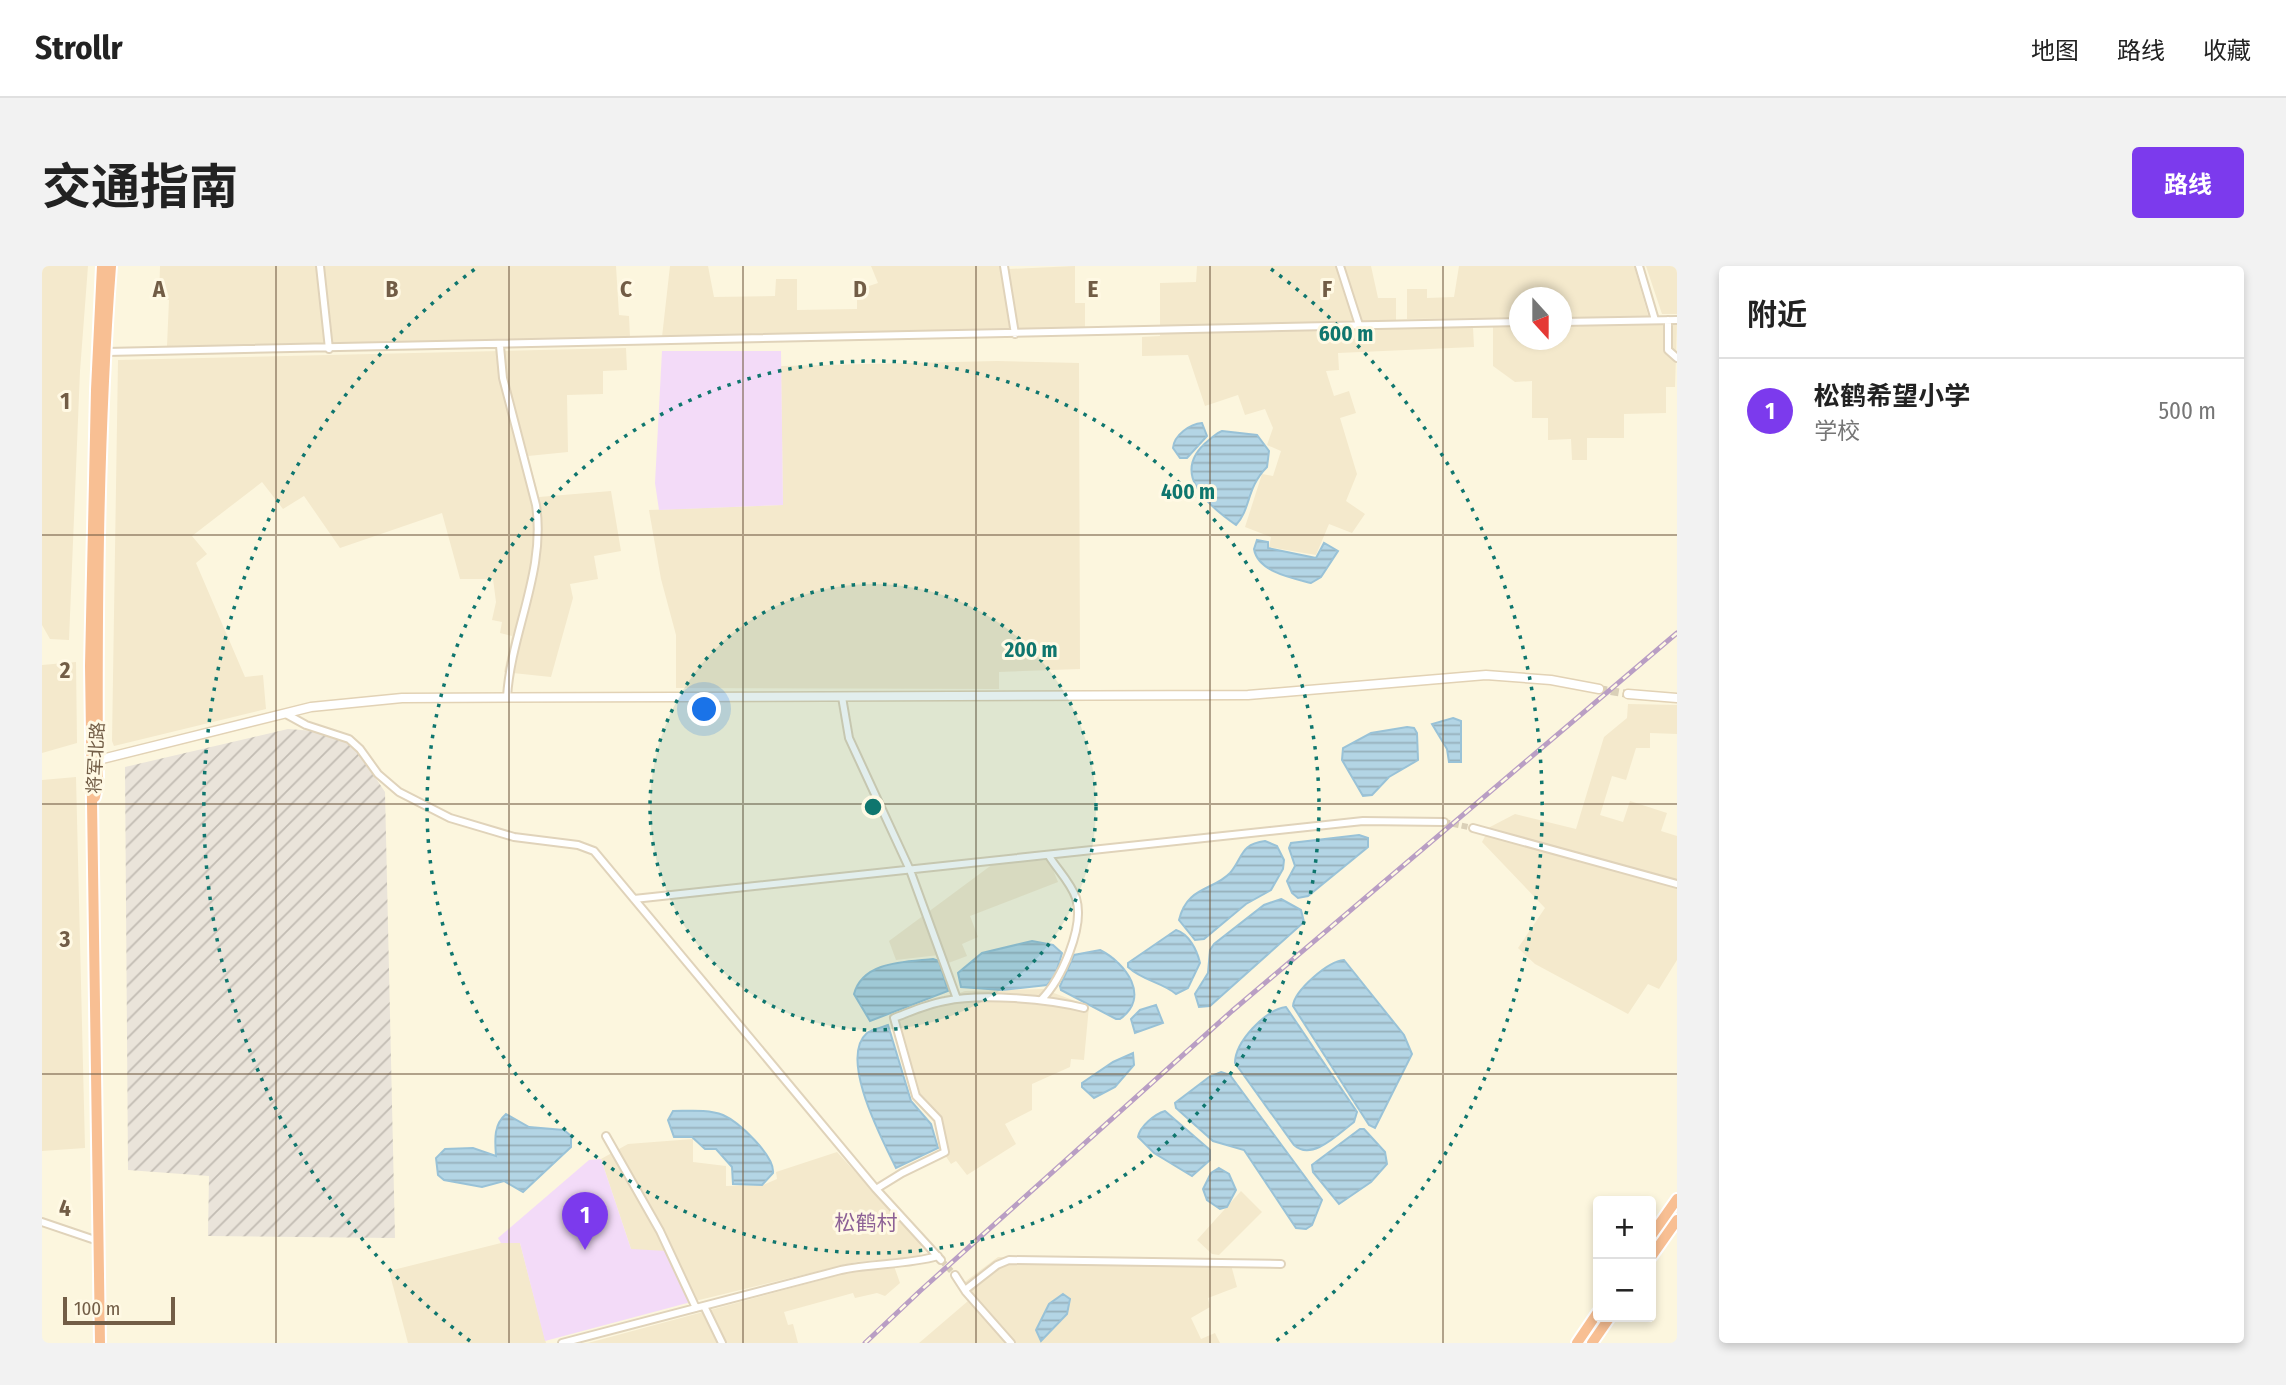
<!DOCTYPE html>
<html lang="zh">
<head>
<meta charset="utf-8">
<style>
	body { margin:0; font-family:"Fira Sans Condensed","Noto Sans SC",sans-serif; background:#f2f2f2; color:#222 }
	.controls { position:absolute; right:21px; bottom:21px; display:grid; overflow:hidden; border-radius:7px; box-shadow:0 4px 10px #0003 }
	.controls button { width:63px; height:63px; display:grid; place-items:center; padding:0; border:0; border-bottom:2px solid #e0e0e0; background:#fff; color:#222; font:35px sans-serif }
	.compass { position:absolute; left:1467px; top:21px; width:63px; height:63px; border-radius:50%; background:#fff; box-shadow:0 4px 10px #0003; rotate:159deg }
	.scale { position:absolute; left:21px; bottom:18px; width:112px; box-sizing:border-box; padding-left:7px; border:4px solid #725d46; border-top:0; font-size:19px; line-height:24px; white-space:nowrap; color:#725d46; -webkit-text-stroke:5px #fff9e4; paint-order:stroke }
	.you { position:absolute; left:663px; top:444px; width:24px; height:24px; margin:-18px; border:5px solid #fff; border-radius:50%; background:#1a73e8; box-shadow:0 0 0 10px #1a73e833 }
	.badge { display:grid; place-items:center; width:46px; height:46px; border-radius:50%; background:#7c3aed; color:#fff; font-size:23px; font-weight:700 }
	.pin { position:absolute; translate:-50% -58px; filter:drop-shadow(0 2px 4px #0008) }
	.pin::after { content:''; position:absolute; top:37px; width:24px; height:21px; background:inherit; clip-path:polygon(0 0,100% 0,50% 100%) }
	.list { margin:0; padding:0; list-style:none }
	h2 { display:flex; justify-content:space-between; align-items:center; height:91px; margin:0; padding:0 28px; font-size:30px }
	h2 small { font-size:23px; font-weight:400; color:#767676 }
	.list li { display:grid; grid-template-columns:46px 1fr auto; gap:21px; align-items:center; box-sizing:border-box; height:105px; padding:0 28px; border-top:2px solid #e0e0e0 }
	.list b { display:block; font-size:26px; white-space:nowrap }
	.list p { margin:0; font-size:23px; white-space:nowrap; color:#767676 }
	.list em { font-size:23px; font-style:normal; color:#767676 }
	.map { position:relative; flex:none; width:1635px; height:1077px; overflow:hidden; border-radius:7px }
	header { display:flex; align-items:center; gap:42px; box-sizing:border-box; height:98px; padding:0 35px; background:#fff; border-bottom:2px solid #e0e0e0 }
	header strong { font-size:33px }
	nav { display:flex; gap:38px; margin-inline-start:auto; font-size:24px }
	.intro { display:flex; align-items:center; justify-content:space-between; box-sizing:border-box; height:168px; padding:0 42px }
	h1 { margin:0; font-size:49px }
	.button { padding:18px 32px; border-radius:7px; background:#7c3aed; color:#fff; font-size:24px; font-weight:700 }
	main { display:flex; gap:42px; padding:0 42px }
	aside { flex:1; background:#fff; border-radius:7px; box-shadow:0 4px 10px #0003 }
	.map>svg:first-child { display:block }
	.residential { fill:#f4e9cc; fill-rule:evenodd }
	.industrial { fill:url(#industrial-furrows) }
	.education { fill:#f3dbf8 }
	.water { fill:url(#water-rules); stroke:#99c2d7; stroke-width:2 }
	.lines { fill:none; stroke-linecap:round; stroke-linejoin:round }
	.street-tunnel { stroke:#dad0b8; stroke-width:6; stroke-dasharray:6 3; stroke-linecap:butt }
	.secondary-tunnel { stroke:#dad0b8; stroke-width:8; stroke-dasharray:8 4; stroke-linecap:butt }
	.street-casing { stroke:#e0d3ba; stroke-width:10 }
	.secondary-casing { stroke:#e2d2b5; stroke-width:11 }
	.highway-casing { stroke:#fff; stroke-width:14 }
	.street { stroke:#fff; stroke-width:6 }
	.secondary { stroke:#fff; stroke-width:8 }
	.highway { stroke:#f8bf93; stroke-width:10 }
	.rail-casing { stroke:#b99ec4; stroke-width:5 }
	.rail { stroke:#fff9e4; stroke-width:2.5; stroke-dasharray:8; stroke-linecap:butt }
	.grid { fill:none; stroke:#725d46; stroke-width:2; stroke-opacity:0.55 }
	.ring { fill:none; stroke:#0f766e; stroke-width:3.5; stroke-dasharray:3.5 7 }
	.labels { text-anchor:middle; stroke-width:6; stroke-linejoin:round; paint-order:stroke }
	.street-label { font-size:18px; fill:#725d46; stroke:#fff9e4 }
	.quarter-label { font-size:21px; fill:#8d6196; stroke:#fff9e4 }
	.grid-label { font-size:23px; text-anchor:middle; font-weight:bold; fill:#725d46; stroke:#fff9e4; stroke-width:6; stroke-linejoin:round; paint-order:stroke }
	.centre { fill:#0f766e; stroke:#fff9e4; stroke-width:3.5 }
	.ring-label { font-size:21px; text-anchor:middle; font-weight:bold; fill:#0f766e; stroke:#fff9e4; stroke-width:6; stroke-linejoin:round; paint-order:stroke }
</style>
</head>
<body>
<header>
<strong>Strollr</strong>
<nav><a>地图</a><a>路线</a><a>收藏</a></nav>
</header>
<div class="intro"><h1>交通指南</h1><a class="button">路线</a></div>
<main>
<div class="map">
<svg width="1635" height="1077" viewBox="0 0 1635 1077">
	<defs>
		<pattern id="industrial-furrows" width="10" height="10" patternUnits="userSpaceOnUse" patternTransform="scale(1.75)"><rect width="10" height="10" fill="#eae4da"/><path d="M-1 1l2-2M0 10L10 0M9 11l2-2" fill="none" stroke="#c2bcb3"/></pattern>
		<pattern id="water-rules" width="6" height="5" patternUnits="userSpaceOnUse" patternTransform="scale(1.75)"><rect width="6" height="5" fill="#b3d5e5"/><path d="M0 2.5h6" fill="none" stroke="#96b0bb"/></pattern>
	</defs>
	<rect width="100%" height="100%" fill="#fcf6de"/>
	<path class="residential" d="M0 0H46L38 105 27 374 8 373 0 359Z
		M118 0H574L577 49 587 50 588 71 125 80 127 34 117 33Z
		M628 0H666L672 31 733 30 734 13H755V44L815 43V24L836 17 829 0H966L967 3 1033 0V37H1043V63L620 71Z
		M1155 0H1329L1336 32H1354V61H1431L1432 81 1296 87 1297 104 1284 105 1292 130 1307 125 1314 147 1298 152 1315 208 1304 235 1323 248 1310 267 1287 258 1274 289 1227 281 1229 271 1203 261 1220 208 1231 210 1239 185 1225 179 1231 162 1223 143 1203 149 1196 129 1163 140 1146 89 1100 90V71L1118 70V17L1154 16Z
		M1417 0H1592L1608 56 1635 57 1633 121H1624V147L1582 148V172H1545V194H1530L1529 173 1506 174V152H1490V115L1473 116 1451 100V52L1365 53V23H1385V32L1412 31ZM1478 32H1520V74H1478Z
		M1604 0H1635V48H1620Z
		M584 82 585 104 561 105V128L525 129 526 186 486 190 497 231 569 225 579 285 552 290 556 313 528 318 531 332 509 411 462 406 470 370 458 367 460 356 450 354 454 336 451 313H418L400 247 298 282 262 230 241 243 220 216 150 270 165 288 154 297 203 411 221 409 224 443 72 480 70 475 76 94Z
		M955 95 1037 97 1038 403 957 406V423L634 422V369L619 313 607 244 741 239 739 100Z
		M34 396 35 477 0 487V399Z
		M1586 438 1635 439V468L1608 467V482H1594L1584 514 1570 510 1558 549 1581 556 1588 535 1625 547 1619 565 1635 570V694L1617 723 1606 718 1586 748 1493 698 1476 682 1503 642 1440 576 1448 561 1473 548 1534 563 1562 471 1585 452Z
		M34 511 43 882 0 885V514Z
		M1007 594 1016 616 928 650 936 671 920 678 925 690 901 699 897 689 854 694 847 675 951 598Z
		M1001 723 1047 740 1042 794 1029 793 1028 801 990 818V844L963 858 974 878 925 909 914 895 909 898 899 883 896 856 873 835 849 751 923 725Z
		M651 873V896L684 900V920L721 919 735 913 734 906 795 886 879 978 878 991 814 996 649 1036 589 983 559 893 586 878Z
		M1199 925 1220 946 1177 989 1170 988 1155 974Z
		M459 977H478L504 1077H366L347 1005Z
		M956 991 1188 995 1195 1021 1166 1032 1168 1041 1149 1052 1159 1073 1173 1067 1178 1077H877L926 1035 916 1021Z
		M835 999 852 1000 858 1017 843 1030 835 1027 813 1032 811 1027 742 1046 746 1059 751 1058 756 1077H546Z"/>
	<path class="industrial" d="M246 463 272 465 304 475 317 487 343 526 353 972 166 970 167 910 86 904 83 501Z"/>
	<path class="education" d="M620 85H739L741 239 617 244 613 217Z
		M559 893 589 983 625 985 649 1036 503 1075 478 977H459L456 972 547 894Z"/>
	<path class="water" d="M1160 157 1165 170 1145 192H1138L1131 182C1132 169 1148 158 1160 157Z
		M1180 165 1215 169 1227 185 1225 201C1204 222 1209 243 1194 259 1164 238 1127 206 1167 174 1172 170 1174 167 1180 165Z
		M1215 274 1226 276V282L1274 292 1282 277 1296 285 1279 311 1269 317C1250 312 1216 306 1212 283Z
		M1411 452 1419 455V496H1407L1405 483 1390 458Z
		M1365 461 1372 462 1375 467 1376 494 1347 511 1330 529 1321 530 1300 494 1301 482 1329 467Z
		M1317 569 1326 572V581L1266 630 1256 632 1250 627 1245 615 1253 600 1247 582 1249 577Z
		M1223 575 1235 580 1242 594 1241 603 1229 624 1204 638 1162 673 1153 674 1137 654C1145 620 1171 625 1188 607 1201 592 1198 578 1223 575Z
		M1239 633 1259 644 1262 656 1168 740 1157 741 1153 728 1166 707 1168 684 1172 678 1222 639Z
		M1134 664C1147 668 1155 684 1158 697L1146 722 1134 728C1120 716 1101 715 1086 701V697Z
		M990 675 1011 679 1020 687 1013 710 1005 719 960 724 919 721 916 707 940 687Z
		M1058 684C1084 697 1109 731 1078 753H1074L1019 724 1018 720 1032 689Z
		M891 693 897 695 906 725 828 755 812 728C821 695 863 696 891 693Z
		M1302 694 1362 769 1370 788 1333 862 1327 859 1251 740C1252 725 1286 695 1302 694Z
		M1114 739 1121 757 1093 767 1089 753 1098 744Z
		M1244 741 1315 846 1312 856C1297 867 1270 896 1252 879L1193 797C1193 776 1223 744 1244 741Z
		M846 759 869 835 889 858 896 882 854 902C841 875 796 792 825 767 830 763 839 762 846 759Z
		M1091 787 1092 799 1073 821 1052 832 1040 821V817L1071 796Z
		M1179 806 1188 809 1280 934 1270 959 1264 963 1254 962 1202 884 1171 875 1134 842 1133 837 1167 811Z
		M631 845C647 845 666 843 681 849 697 856 733 890 731 907L720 919 691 918 690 901 674 883H663L650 871H632L626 854Z
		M1123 845 1168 884V894L1150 910 1112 887 1096 871C1098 860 1113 848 1123 845Z
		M464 848 487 861 522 864 529 870V881L481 926 462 915 440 921 402 914 396 909 394 892 403 883 431 882 454 890C453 875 451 859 464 848Z
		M1318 863H1322L1343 886 1345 898 1329 916 1297 938 1271 906 1270 899Z
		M1177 902 1187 908 1194 924 1185 941 1178 943 1165 934 1161 923 1169 907Z
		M1021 1028 1028 1033 1025 1048 999 1075 994 1064 1007 1038Z"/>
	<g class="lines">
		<path class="street-tunnel" d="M1402 556 1431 562
			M899 994 913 1009"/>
		<path class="secondary-tunnel" d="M1557 423 1586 428"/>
		<defs>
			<path id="street" d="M278 0 287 83
				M962 0 973 68
				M1298 0 1317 59
				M1597 0 1613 54
				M1626 54V84L1635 92
				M1520 56 1635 54
				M458 80 461 112 494 239C504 305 469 366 465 431
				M64 86 1478 56
				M800 431 807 472 868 604 915 733
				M244 448 264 459 307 473 318 483 336 508 357 526 408 552 472 571 536 579 552 585 834 923 899 994
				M1431 562 1635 618
				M592 633 1321 555 1402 556
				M999 734C1019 714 1043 661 1034 632 1029 617 1015 603 1007 590
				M564 870 618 965 654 1042
				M834 923 860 907 903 886 896 853 874 830 852 752C868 746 885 738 903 735 939 727 1007 733 1042 742
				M0 956 56 975
				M913 1009 924 1026 969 1077
				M923 1024 955 999 967 994 1239 998
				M662 1040 680 1077
				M520 1077 799 1004C831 997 864 999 896 990"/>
			<path id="secondary" d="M1586 428 1635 432
				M56 494 269 441 360 432 1206 429 1444 409 1509 414 1557 423"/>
			<path id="highway" d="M53 531 56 516C55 345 56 171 69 0
				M1609 970 1635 933
				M1609 991 1635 954
				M58 1077 48 400 54 124 60 0
				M1535 1077 1556 1046
				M1550 1077 1568 1051"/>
		</defs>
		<use href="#street" class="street-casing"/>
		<use href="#secondary" class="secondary-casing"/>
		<use href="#highway" class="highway-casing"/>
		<use href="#street" class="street"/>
		<use href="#secondary" class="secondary"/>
		<use href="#highway" class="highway"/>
		<defs>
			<path id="rail" d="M823 1077 878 1025 1190 745 1635 367"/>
		</defs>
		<use href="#rail" class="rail-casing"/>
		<use href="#rail" class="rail"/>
	</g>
	<path class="grid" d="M234 0V1077M467 0V1077M701 0V1077M934 0V1077M1168 0V1077M1401 0V1077M0 269H1635M0 538H1635M0 808H1635"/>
	<circle cx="831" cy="541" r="223" fill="#0f766e" fill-opacity=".12"/>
	<g class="ring">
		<circle cx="831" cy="541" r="223"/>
		<circle cx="831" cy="541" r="446"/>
		<path d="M428 1075A669 669 0 0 1 433 3M1229 3A669 669 0 0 1 1234 1075"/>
	</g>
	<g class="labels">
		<g class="street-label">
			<text transform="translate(54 492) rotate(-87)" y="6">将军北路</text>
		</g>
		<g class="quarter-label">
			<text x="824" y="964">松鹤村</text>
		</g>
	</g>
	<g class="grid-label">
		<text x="117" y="31">A</text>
		<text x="350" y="31">B</text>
		<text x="584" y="31">C</text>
		<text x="818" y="31">D</text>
		<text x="1051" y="31">E</text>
		<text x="1285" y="31">F</text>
		<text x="23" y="143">1</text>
		<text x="23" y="412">2</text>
		<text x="23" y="681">3</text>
		<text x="23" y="950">4</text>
	</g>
	<circle cx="831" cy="541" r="10" class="centre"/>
	<g class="ring-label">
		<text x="1304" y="75">600 m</text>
		<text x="1146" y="233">400 m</text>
		<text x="989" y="391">200 m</text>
	</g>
</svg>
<div class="controls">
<button>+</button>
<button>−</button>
</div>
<svg class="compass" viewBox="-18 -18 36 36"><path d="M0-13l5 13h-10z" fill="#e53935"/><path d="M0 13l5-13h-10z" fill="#767676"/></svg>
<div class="scale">100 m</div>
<div class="you"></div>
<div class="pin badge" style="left:543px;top:984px">1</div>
</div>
<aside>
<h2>附近<small></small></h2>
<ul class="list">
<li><span class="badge">1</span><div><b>松鹤希望小学</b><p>学校</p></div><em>500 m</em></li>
</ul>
</aside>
</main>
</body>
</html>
